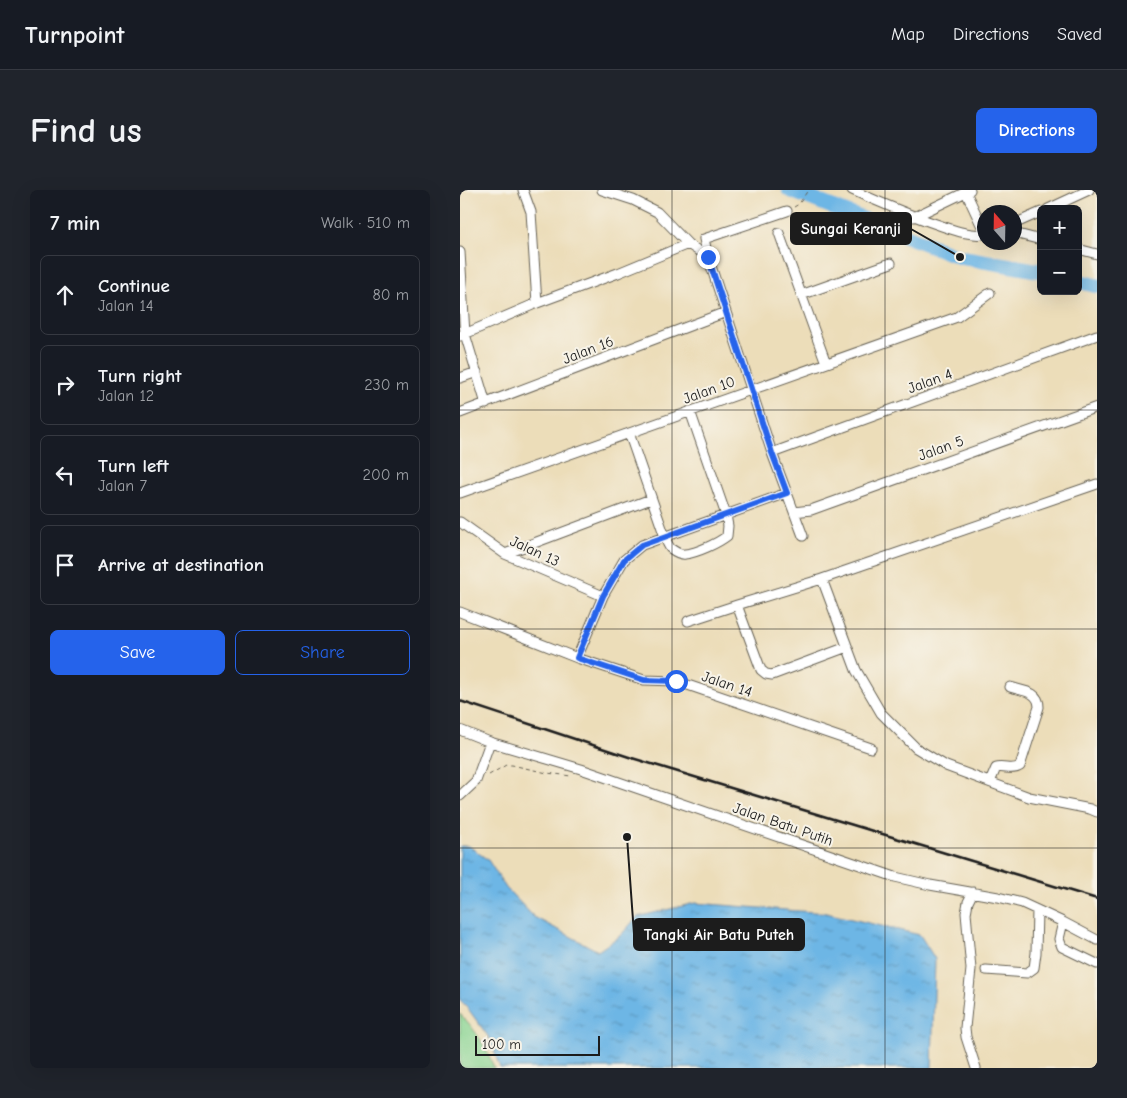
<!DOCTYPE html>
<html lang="en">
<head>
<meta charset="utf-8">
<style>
	body { margin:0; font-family:"Comic Neue",sans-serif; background:#20242c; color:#f1f3f6 }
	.controls { position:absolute; right:15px; top:15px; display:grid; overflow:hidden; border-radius:8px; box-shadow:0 5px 20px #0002 }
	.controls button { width:45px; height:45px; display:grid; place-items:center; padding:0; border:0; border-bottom:1px solid #363941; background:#171b24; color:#f1f3f6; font:25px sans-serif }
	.compass { position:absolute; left:517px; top:15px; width:45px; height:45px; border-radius:50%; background:#171b24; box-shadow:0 5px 20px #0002; rotate:340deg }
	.scale { position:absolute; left:15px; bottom:12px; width:125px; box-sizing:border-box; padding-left:5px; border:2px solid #1c1c1c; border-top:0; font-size:14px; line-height:18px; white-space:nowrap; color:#1c1c1c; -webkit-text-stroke:4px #f7f3e8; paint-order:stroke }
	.stop { position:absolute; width:15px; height:15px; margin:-11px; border:4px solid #2563eb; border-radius:50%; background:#fff }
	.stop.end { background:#2563eb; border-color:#fff; box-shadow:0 1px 5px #0008 }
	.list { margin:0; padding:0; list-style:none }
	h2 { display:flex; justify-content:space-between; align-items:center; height:65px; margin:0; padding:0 20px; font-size:21px }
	h2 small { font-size:16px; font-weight:400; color:#9ea1a6 }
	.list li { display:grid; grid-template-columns:32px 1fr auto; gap:15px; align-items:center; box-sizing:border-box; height:80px; margin:0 10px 10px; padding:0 10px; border:1px solid #363941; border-radius:8px }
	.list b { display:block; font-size:19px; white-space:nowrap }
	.list p { margin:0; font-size:16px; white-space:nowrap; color:#9ea1a6 }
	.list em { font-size:16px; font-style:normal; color:#9ea1a6 }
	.actions { display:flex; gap:10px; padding:15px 20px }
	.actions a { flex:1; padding:11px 0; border:1px solid #2563eb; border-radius:8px; text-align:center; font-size:18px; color:#2563eb }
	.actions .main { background:#2563eb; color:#fff }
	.icon { flex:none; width:28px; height:28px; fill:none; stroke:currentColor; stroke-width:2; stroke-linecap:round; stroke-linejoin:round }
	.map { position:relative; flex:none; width:637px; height:878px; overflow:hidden; border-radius:8px }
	header { display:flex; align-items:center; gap:30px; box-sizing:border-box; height:70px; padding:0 25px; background:#171b24; border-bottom:1px solid #363941 }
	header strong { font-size:24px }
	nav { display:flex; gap:28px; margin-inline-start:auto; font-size:18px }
	.intro { display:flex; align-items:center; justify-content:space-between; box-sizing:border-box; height:120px; padding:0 30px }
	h1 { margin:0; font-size:35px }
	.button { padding:12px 22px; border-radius:8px; background:#2563eb; color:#fff; font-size:18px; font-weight:700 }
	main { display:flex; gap:30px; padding:0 30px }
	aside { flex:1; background:#171b24; border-radius:8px; box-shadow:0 5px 20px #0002 }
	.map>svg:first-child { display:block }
	.park { fill:#87d390; stroke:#527856 }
	.water { fill:url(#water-ripples); stroke:#446980 }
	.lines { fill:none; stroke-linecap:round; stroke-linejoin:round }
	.river { stroke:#6db6e5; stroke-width:15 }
	.minor-casing { stroke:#656053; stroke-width:11 }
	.path { stroke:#656053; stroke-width:1; stroke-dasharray:4 4; stroke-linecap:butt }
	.minor { stroke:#fff; stroke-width:9 }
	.rail { stroke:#1c1c1c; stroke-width:2.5 }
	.route { stroke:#2563eb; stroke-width:6 }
	.grid { fill:none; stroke:#1c1c1c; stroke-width:1; stroke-opacity:0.55 }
	.labels { text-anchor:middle; stroke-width:4; stroke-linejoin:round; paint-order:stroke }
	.street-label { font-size:15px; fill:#1c1c1c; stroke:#f7f3e8 }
	.leader { fill:none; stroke:#1c1c1c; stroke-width:2 }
	.callout-dot { fill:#1c1c1c; stroke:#f7f3e8; stroke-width:2 }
	.callout { fill:#1c1c1c; stroke:#1c1c1c; stroke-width:2 }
	.callout-label { font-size:16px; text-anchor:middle; font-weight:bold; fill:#fff }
</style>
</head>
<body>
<header>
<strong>Turnpoint</strong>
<nav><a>Map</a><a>Directions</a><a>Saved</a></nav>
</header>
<div class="intro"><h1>Find us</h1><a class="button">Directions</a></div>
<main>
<aside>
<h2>7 min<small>Walk · 510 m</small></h2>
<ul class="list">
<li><svg class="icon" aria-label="ahead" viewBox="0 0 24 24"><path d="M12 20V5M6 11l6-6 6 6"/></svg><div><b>Continue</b><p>Jalan 14</p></div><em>80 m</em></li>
<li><svg class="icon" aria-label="right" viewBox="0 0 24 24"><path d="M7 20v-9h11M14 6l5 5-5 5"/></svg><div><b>Turn right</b><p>Jalan 12</p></div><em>230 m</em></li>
<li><svg class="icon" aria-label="left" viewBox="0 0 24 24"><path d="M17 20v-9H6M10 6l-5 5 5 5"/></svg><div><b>Turn left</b><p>Jalan 7</p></div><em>200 m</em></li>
<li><svg class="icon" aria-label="arrive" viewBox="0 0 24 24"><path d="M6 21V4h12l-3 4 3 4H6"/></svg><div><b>Arrive at destination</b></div></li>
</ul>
<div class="actions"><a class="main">Save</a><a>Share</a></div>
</aside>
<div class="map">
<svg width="637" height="878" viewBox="0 0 637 878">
	<defs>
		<pattern id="water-ripples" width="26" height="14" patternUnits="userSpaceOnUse" patternTransform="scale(1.25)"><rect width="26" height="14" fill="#6db6e5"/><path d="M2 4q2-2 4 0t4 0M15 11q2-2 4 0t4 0" fill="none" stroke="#5993b9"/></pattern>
	</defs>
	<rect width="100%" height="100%" fill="#f7f3e8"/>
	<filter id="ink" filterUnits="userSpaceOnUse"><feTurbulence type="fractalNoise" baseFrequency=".02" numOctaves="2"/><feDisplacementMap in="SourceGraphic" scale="10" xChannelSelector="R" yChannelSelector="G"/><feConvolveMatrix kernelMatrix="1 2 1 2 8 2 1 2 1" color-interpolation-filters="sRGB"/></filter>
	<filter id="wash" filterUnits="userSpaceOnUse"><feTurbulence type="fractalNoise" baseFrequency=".0096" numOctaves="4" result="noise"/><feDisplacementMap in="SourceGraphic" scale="20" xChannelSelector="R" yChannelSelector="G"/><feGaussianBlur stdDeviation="1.12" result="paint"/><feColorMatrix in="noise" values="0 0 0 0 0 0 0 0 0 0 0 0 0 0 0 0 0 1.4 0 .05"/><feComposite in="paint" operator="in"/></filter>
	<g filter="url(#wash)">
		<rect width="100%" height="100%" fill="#ecddb9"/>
		<path class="park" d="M0 824C15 838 27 859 34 878H0Z"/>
		<path class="water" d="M0 656H9L28 670 46 698 74 727 138 761 161 745 177 727 235 713 366 723 460 745 475 769 472 878H40L30 849 6 816 0 810Z"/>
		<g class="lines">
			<path class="river" d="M329 0 500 67 581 81
				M618 91 637 96"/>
		</g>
	</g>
	<g filter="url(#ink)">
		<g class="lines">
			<defs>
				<path id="minor" d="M63 0 71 22 77 113
					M142 0 173 10 197 22 228 54 248 67
					M392 0C421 13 449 25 479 35 494 40 509 46 524 44
					M505 0 524 41
					M588 19 629 0
					M327 21 244 49 248 67 312 263 343 346
					M454 27 510 0
					M554 34 581 22
					M319 43 366 173
					M554 43 581 50
					M618 59 637 64
					M0 62 5 144 26 214
					M341 105 431 73
					M0 146 77 113 158 83 228 54
					M0 188 17 182
					M0 223 266 122
					M169 243 205 347C206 350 208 355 210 358 214 361 220 365 225 364 237 363 258 353 267 346L268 336 266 325 230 221
					M312 263 637 145
					M0 303 497 127 530 103
					M334 322 351 320 637 217
					M0 332 45 364 143 406
					M45 364 191 309
					M362 389 396 480 421 523 456 558 486 576 569 607 630 619 637 622
					M277 415 301 480 306 484 312 485 387 457
					M0 422 117 468 184 490 216 491 411 558
					M228 431 277 415 362 389 637 294
					M117 468 143 406 164 370 182 355 327 303
					M0 540 30 552 121 579 435 687 470 695 538 707 562 713 603 732 637 750
					M530 592 536 578C544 576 553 581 560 576L579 517C579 501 563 501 550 497
					M0 606 16 591 30 552
					M513 702 508 712 506 723 511 779 505 838 506 847 516 878
					M603 732 599 749 602 757 637 774
					M526 780 567 783 574 778 576 763 577 720"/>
			</defs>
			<use href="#minor" class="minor-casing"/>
			<path class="path" d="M334 17 339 14 348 0
				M29 585 46 575H52L87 583 111 586"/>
			<use href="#minor" class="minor"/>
			<path class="rail" d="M0 511 172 568 637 709"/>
		</g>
	</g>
	<g class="lines" filter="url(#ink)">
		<path class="route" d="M216 491 184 490 117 468 143 406 164 370 182 355 327 303 312 263 248 67"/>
	</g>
	<path class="grid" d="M212 0V878M425 0V878M0 220H637M0 439H637M0 658H637"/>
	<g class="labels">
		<g class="street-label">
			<text transform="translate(128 160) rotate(-21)" y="5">Jalan 16</text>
			<text transform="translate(470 191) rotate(-20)" y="5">Jalan 4</text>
			<text transform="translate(249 200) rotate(-20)" y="5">Jalan 10</text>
			<text transform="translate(481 258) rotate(-20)" y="5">Jalan 5</text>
			<text transform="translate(75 361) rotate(25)" y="5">Jalan 13</text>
			<text transform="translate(267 494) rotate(19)" y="5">Jalan 14</text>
			<text transform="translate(323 634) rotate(19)" y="5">Jalan Batu Putih</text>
		</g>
	</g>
	<path class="leader" d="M500 67L451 39M167 647L174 744"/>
	<g class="callout-dot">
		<circle cx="500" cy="67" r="5"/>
		<circle cx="167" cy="647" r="5"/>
	</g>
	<g class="callout">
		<rect x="331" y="23" width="120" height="31" rx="5"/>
		<rect x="174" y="729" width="170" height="31" rx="5"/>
	</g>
	<g class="callout-label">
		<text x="391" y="44">Sungai Keranji</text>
		<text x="259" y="750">Tangki Air Batu Puteh</text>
	</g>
</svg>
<div class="controls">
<button>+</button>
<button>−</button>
</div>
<svg class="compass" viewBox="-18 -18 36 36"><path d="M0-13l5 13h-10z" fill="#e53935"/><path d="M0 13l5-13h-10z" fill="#9ea1a6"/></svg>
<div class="scale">100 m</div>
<div class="stop" style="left:216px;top:491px"></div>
<div class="stop end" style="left:248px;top:67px"></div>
</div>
</main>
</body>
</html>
